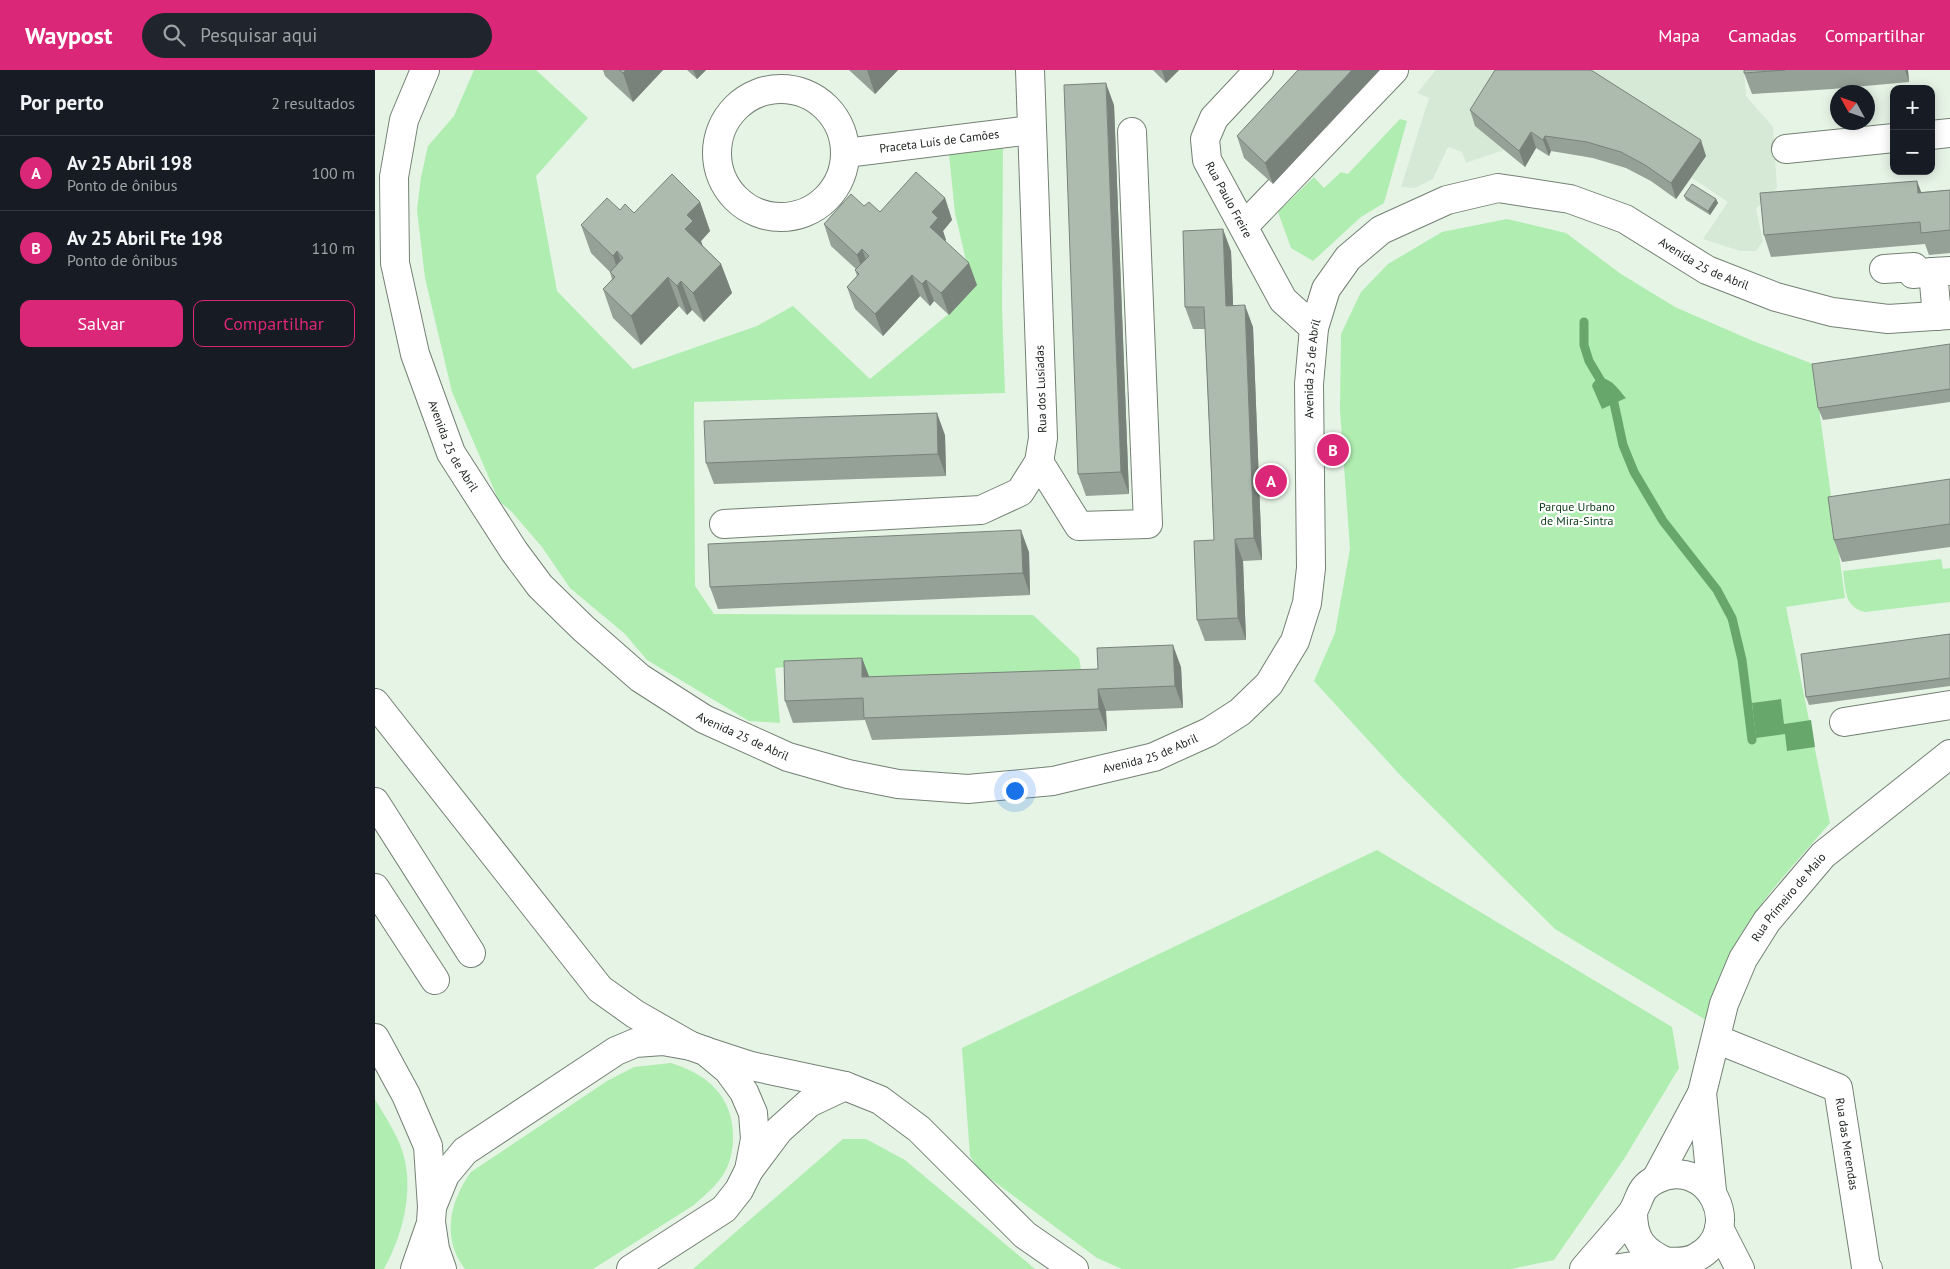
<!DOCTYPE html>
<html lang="pt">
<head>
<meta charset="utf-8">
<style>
	body { margin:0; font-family:"PT Sans",sans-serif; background:#20242c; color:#f1f3f6 }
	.controls { position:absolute; right:15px; top:15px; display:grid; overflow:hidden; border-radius:10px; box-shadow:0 2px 12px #0003 }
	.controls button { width:45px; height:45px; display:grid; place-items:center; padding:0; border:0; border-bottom:1px solid #363941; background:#171b24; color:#f1f3f6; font:25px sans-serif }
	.compass { position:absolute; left:1455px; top:15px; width:45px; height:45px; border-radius:50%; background:#171b24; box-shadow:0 2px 12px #0003; rotate:310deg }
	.you { position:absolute; left:639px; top:720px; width:18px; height:18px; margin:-12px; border:4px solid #fff; border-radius:50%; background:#1a73e8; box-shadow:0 0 0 8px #1a73e833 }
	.badge { display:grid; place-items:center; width:32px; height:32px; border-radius:50%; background:#db2777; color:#fff; font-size:16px; font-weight:700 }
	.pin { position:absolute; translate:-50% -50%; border:2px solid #fff; box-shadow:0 1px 5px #0006 }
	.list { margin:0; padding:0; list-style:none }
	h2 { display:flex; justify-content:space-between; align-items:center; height:65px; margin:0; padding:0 20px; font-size:21px }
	h2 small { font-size:16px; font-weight:400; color:#9ea1a6 }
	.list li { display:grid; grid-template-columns:32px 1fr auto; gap:15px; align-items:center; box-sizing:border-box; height:75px; padding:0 20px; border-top:1px solid #363941 }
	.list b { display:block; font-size:19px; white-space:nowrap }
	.list p { margin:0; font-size:16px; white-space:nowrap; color:#9ea1a6 }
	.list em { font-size:16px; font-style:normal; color:#9ea1a6 }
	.actions { display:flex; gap:10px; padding:15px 20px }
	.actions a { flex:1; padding:11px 0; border:1px solid #db2777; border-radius:10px; text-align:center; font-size:18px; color:#db2777 }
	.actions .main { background:#db2777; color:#fff }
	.icon { flex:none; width:28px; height:28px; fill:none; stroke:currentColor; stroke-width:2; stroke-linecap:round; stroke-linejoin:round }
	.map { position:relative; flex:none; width:1575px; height:1199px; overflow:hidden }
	header { display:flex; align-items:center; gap:30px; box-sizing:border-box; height:70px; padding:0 25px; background:#db2777; color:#fff }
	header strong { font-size:24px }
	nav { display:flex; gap:28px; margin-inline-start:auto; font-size:18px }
	.search { width:350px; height:45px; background:#20242c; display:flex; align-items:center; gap:12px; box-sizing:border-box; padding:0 18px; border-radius:28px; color:#9ea1a6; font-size:19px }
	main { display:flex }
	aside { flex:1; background:#171b24 }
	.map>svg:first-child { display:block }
	.built { fill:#d6e9d7 }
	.green { fill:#afedb1 }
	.water { fill:#68a76c }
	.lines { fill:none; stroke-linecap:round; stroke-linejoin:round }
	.stream { stroke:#68a76c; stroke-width:9 }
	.minor-casing { stroke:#748074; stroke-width:30 }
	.major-casing { stroke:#748074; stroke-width:30 }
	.highway-casing { stroke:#748074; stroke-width:30 }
	.minor { stroke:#fff; stroke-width:28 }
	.major { stroke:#fff; stroke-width:28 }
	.highway { stroke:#fff; stroke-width:28 }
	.wall { fill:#95a096 }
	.shaded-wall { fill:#79827a }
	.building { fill:#adbaae; stroke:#79827a }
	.labels { text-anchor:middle; stroke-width:4.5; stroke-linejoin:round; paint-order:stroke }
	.street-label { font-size:12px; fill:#1b201b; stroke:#fff }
	.park-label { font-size:12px; fill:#093811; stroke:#fff }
</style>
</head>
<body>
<header>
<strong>Waypost</strong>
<div class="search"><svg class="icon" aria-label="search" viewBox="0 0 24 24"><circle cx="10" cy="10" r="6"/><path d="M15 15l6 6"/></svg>Pesquisar aqui</div>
<nav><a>Mapa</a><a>Camadas</a><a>Compartilhar</a></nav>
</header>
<main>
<aside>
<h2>Por perto<small>2 resultados</small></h2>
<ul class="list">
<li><span class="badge">A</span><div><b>Av 25 Abril 198</b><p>Ponto de ônibus</p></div><em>100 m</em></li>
<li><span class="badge">B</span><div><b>Av 25 Abril Fte 198</b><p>Ponto de ônibus</p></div><em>110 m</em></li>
</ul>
<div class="actions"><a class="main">Salvar</a><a>Compartilhar</a></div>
</aside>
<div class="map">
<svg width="1575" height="1199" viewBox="0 0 1575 1199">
	<rect width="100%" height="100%" fill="#e6f4e6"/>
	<path class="built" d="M1061 0H1369L1371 26 1398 57 1402 118 1381 139 1388 171 1381 181H1365L1328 169 1353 132 1317 108 1301 129 1276 111 1251 98 1234 92 1199 84 1176 81 1174 86 1161 78 1150 97 1129 80 1091 93 1087 82 1073 77 1058 109 1040 118 1026 117 1054 28 1042 23Z"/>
	<path class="green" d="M99 0H161L213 48 161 106 182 221 258 299 382 256 418 236 495 309 576 242 596 212 580 143 574 84 628 76 627 237 630 323 319 332 320 516 339 544 658 545 704 588 707 605 493 607 482 590 400 598 405 653 374 651 272 590 250 564 195 518 167 477 136 441 124 431 77 322 50 208 42 140 46 107 53 76 79 46Z
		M1025 49 1032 51 1009 133 986 147 938 191 916 178 903 142 939 107 949 118 966 102 973 104Z
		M1132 149 1191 163 1246 204 1300 237 1378 271 1438 294 1470 528 1411 537 1455 753C1416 798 1372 843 1348 899 1340 915 1337 933 1331 950L1180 859 1026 706 939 611 960 563 975 479 965 340 966 264 986 222 1013 194 1067 162Z
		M1566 489 1568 499 1575 498V532L1490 542C1469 537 1471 520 1468 501Z
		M1002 780 1297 957 1304 998 1249 1089 1179 1190 1136 1199H747L722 1188 605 1101 595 1086 587 978Z
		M296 993C333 1004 359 1028 358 1068 358 1081 355 1094 348 1105 341 1116 329 1126 319 1135L218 1199H90C66 1168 75 1131 96 1102L232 1011 259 997Z
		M0 1029C9 1045 21 1062 27 1080 40 1118 28 1165 9 1199H0Z
		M468 1069H491L530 1090 660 1199H318Z"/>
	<path class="water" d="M1223 308C1236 307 1243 319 1251 328L1227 339 1217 316 1218 313Z
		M1406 629 1409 654 1436 650 1440 677 1412 681 1410 664 1381 668 1377 633Z"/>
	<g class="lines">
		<path class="stream" d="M1209 252V275L1214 291 1239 333 1248 375 1259 402 1288 451 1342 520 1357 548 1367 590 1377 670"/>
		<defs>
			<g id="minor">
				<path id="s1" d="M50 0 29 50 19 107 20 193 40 284 76 383 139 481 165 516 208 558 265 608 329 649 413 687 473 704 523 714 593 719 678 711 779 687 834 662 865 642 894 614 920 571 932 533 936 498 934 314 939 258 951 219 973 188 1006 160 1072 130 1123 118 1195 129 1250 149 1332 200 1401 227 1457 242 1513 249 1575 245"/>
				<path id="s2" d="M884 0 839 48 830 69 832 90 908 230 939 258"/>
				<circle cx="406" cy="83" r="64"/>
				<path d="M1556 65 1575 63"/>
				<path d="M1411 79 1519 68"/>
				<path id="s3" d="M471 83 656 60"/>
				<path d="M869 156 1019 0"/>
				<path d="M1509 199 1539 197 1538 204 1558 202"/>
				<path d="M1562 246 1558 202 1575 201"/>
				<path d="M664 392 704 456 773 454 757 62"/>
				<path d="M349 454 606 440 645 422 664 392 668 368 655 0"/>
				<path d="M1469 652 1575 635"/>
				<path d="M0 732 96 883"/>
				<path d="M0 818 60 910"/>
				<path id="s4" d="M1341 969 1463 1018 1491 1197 1493 1199"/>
				<path d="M330 981 376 996 470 1016 505 1030 544 1059 650 1165 699 1199"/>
				<path d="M1327 1023 1337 1121"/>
				<path d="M374 1100 404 1060 434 1033 470 1016"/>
				<path id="s5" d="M1281 1109 1327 1023 1349 934 1368 889 1392 851 1448 785 1575 684"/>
				<path d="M1258 1142C1258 1169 1267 1181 1292 1192"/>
				<path d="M1344 1158 1365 1199"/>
				<path d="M1209 1199C1224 1181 1241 1163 1256 1144 1266 1131 1262 1118 1282 1109 1334 1085 1371 1160 1322 1187 1311 1194 1300 1191 1289 1192 1271 1194 1253 1197 1236 1199"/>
			</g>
			<path id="major" d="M40 1199 55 1156
				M67 1199 60 1179 56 1152 57 1137 70 1105 90 1081 241 981 260 973 288 971 316 976 330 981 353 1000 369 1022 378 1043 380 1069 374 1100 364 1120 349 1139 256 1199"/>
			<path id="highway" d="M0 633 225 919 260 944 316 976
				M0 968 31 1025 53 1076 57 1137"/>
		</defs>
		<use href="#minor" class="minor-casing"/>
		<use href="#major" class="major-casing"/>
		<use href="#highway" class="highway-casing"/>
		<use href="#minor" class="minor"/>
		<use href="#major" class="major"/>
		<use href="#highway" class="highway"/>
	</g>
	<path class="wall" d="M228 0H288L258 32 230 6Z
		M312 0H331L322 9Z
		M474 0H523L500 24Z
		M778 0H804L791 13Z
		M923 0 898 114 869 88 862 66Z
		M1369 0H1533L1534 12 1457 19 1377 24 1369 3Z
		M739 35 754 424 711 426 703 404Z
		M1095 40 1331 86 1301 129 1276 111 1251 98 1218 88 1176 81 1174 86 1161 78 1150 97 1100 56Z
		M1575 120V183L1554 185 1550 174 1396 187 1389 165 1546 122Z
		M1309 126 1341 129 1343 133 1335 145 1311 130Z
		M570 128 577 150 568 161 571 170 570 171 602 215 574 245 559 231 555 236 545 226 508 266 480 239 472 217 482 206 480 200 481 199 456 176 449 154 489 136 505 142Z
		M325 132 335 161 326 171 327 175 346 194 357 223 329 252 317 240 312 245 304 236 266 275 238 248 228 219 237 209 235 202 216 183 206 155 245 140 259 143Z
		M856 181 858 235 878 257 887 490 868 491 871 570 830 571 822 550 839 470 830 259H818L810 237Z
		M1575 274V332L1448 350 1443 338Z
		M570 365 571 406 339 414 331 393Z
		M1575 409V477L1467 492 1459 470Z
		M654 482 655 525 343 539 335 517Z
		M1575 564V616L1434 635 1431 627Z
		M487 588 494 607 806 597 808 638 731 641 732 661 497 670 490 650 418 653 410 631Z"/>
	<path class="shaded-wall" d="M251 0H288L258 32 248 3Z
		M318 0H331L322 9Z
		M492 0H523L500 24Z
		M787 0H804L791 13Z
		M977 0H1005L898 114 890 93Z
		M1530 0H1533L1534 12Z
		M731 13 739 35 754 424 746 402Z
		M1156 62 1161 78 1150 97 1144 81Z
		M1170 66 1176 81 1174 86 1168 70Z
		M1326 70 1331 86 1301 129 1296 113Z
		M1542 111 1550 132 1543 123Z
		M570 128 577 150 568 161 571 170 563 179 555 157 557 142Z
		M1341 129 1343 133 1335 145 1333 141Z
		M325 132 335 161 326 171 329 179 310 159 312 145Z
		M848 159 856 181 859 258 851 236Z
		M487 179 495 201 490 207 482 185Z
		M242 181 253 210 248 215 238 186Z
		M594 193 602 215 574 245 566 223Z
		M346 194 357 223 329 252 318 223Z
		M537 205 545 226 508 266 500 244Z
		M293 207 304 236 266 275 256 246Z
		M551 210 559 231 555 236 547 214Z
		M306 211 317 240 312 245 302 216Z
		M870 235 878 257 887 490 879 468Z
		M562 343 570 365 571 406 563 384Z
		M646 460 654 482 655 525 648 503Z
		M860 469 868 491 871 570 863 548Z
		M798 575 806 597 808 638 800 616Z
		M487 588 495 609 487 607Z
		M723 619 731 641 732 661 724 639Z"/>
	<path class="building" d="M244 0H251L248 3Z
		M923 0H977L890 93 862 66Z
		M1120 0H1216L1326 70 1296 113 1270 95 1246 82 1212 72 1170 66 1168 70 1156 62 1144 81 1095 40Z
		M1369 0H1410L1369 3Z
		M731 13 746 402 703 404 689 15Z
		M541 102 570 128 557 142 563 148 555 157 594 193 566 223 551 210 547 214 537 205 500 244 472 217 484 204 480 200 494 186 487 179 482 185 449 154 476 124 489 136 494 132 505 142Z
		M297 104 325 132 312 145 318 151 310 159 346 194 318 223 306 211 302 216 293 207 256 246 228 219 240 207 235 202 248 188 242 181 238 186 206 155 232 128 245 140 250 134 259 143Z
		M1542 111 1543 123 1575 120V160L1546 163 1545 152 1389 165 1385 123Z
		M1317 114 1341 129 1333 141 1309 126Z
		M848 159 851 236 870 235 879 468 860 469 863 548 822 550 819 471 839 470 836 392 829 237H810L808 161Z
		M1575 274V319L1443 338 1437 294Z
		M562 343 563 384 331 393 329 351Z
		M1575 409V454L1459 470 1453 427Z
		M646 460 648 503 335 517 333 474Z
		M1575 564V608L1431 627 1426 584Z
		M798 575 800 616 723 619 724 639 489 648 488 628 410 631 409 591 487 588V607L723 599 722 578Z"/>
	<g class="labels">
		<g class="street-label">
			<text dy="4" stroke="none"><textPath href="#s3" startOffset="94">Praceta Luís de Camões</textPath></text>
			<text dy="4" stroke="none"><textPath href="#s2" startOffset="155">Rua Paulo Freire</textPath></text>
			<text dy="4" stroke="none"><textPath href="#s1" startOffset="2206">Avenida 25 de Abril</textPath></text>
			<text dy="4" stroke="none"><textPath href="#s1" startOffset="1696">Avenida 25 de Abril</textPath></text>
			<text transform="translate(666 319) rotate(-92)" y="4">Rua dos Lusíadas</text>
			<text dy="4" stroke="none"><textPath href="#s1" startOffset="391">Avenida 25 de Abril</textPath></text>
			<text dy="4" stroke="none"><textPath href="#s1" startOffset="811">Avenida 25 de Abril</textPath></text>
			<text dy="4" stroke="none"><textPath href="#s1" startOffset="1231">Avenida 25 de Abril</textPath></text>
			<text dy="4" stroke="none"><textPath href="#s5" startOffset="315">Rua Primeiro de Maio</textPath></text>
			<text dy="4" stroke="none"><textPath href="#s4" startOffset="188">Rua das Merendas</textPath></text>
		</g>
		<g class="park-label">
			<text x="1202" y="441">Parque Urbano<tspan x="1202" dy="14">de Mira-Sintra</tspan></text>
		</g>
	</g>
</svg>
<div class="controls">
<button>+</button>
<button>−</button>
</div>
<svg class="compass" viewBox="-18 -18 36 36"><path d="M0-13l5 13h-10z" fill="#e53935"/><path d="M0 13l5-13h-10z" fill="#9ea1a6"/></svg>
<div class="you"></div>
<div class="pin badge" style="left:896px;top:411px">A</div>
<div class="pin badge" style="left:958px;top:380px">B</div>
</div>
</main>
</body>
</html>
